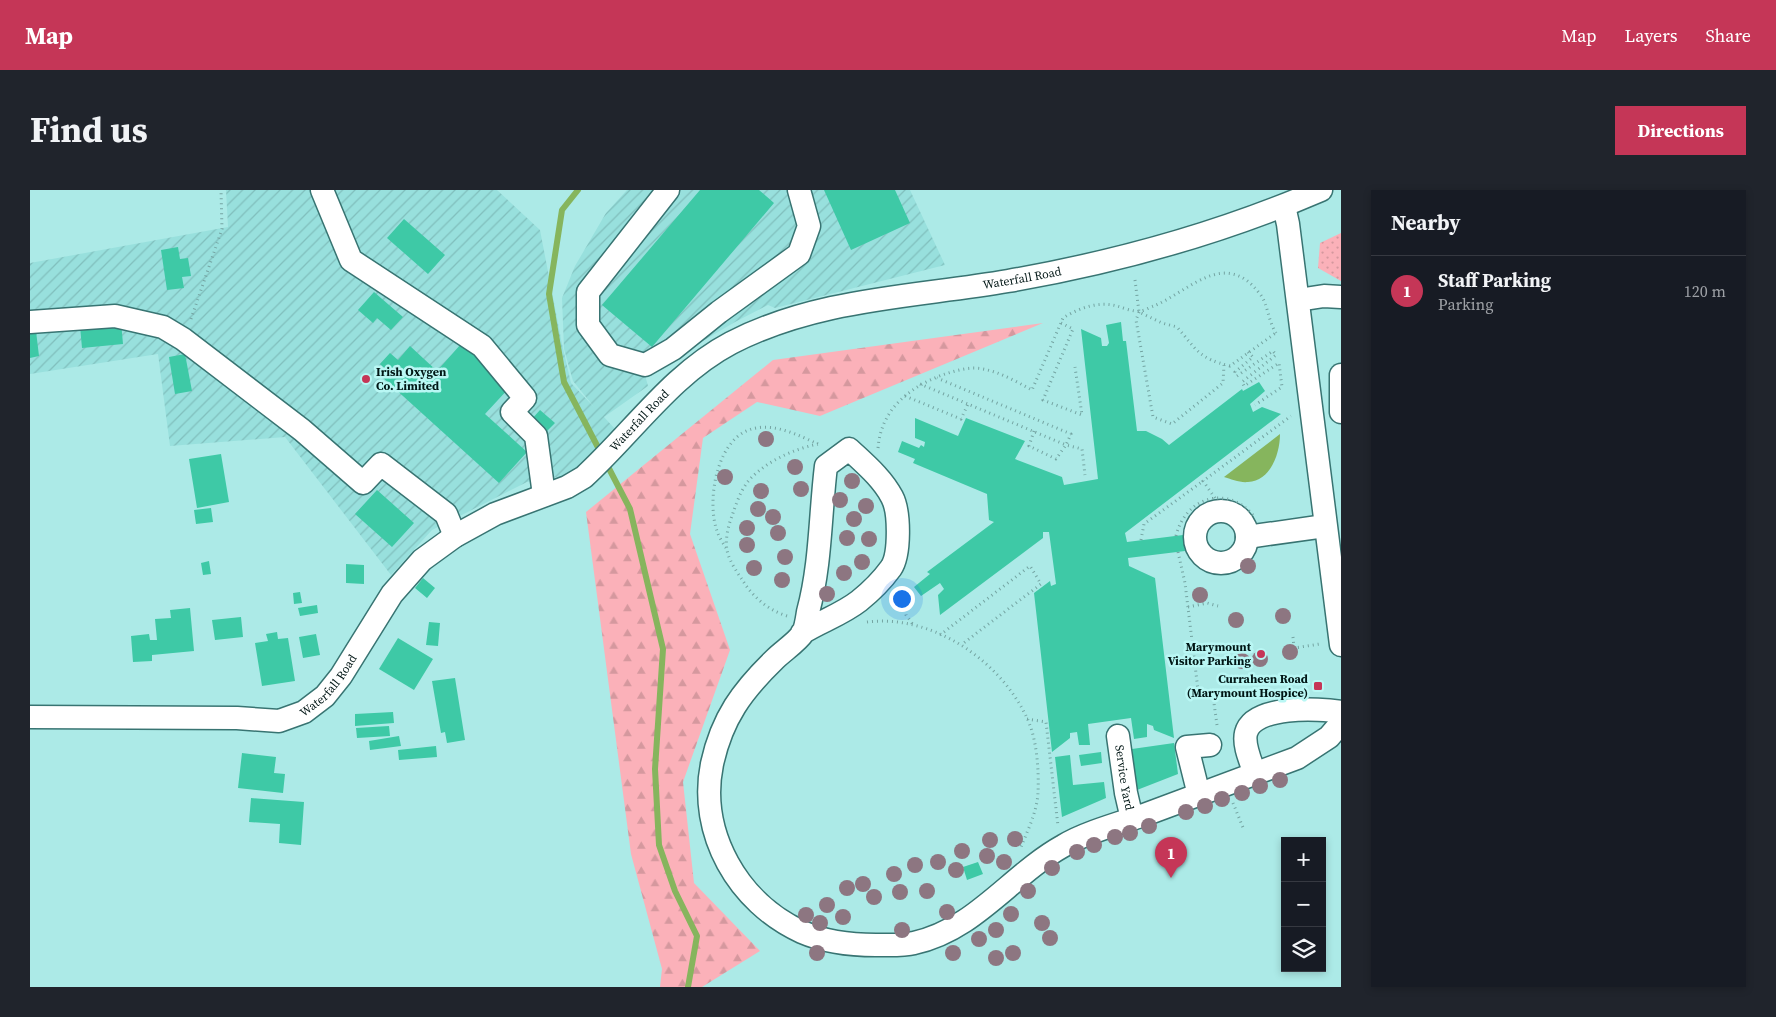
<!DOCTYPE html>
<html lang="en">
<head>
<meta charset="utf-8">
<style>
	body { margin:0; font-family:"Source Serif 4",serif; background:#20242c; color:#f1f3f6 }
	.controls { position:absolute; right:15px; bottom:15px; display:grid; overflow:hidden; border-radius:0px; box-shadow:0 2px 8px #0003 }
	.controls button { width:45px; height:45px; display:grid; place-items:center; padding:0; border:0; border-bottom:1px solid #363941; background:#171b24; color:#f1f3f6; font:25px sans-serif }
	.you { position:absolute; left:871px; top:408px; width:18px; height:18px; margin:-12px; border:4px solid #fff; border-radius:50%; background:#1a73e8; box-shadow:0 0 0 8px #1a73e833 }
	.badge { display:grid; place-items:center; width:32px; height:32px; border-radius:50%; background:#c53657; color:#fff; font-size:16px; font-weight:700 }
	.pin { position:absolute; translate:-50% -41px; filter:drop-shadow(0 1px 2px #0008) }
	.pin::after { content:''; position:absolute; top:26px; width:18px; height:15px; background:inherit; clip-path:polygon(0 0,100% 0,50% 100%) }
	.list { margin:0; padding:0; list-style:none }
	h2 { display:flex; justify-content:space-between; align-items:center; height:65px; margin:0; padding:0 20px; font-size:21px }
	h2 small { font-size:16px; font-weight:400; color:#9ea1a6 }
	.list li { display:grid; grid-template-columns:32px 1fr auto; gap:15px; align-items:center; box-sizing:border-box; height:70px; padding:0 20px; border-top:1px solid #363941 }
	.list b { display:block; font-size:19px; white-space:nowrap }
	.list p { margin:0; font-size:16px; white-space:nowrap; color:#9ea1a6 }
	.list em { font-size:16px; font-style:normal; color:#9ea1a6 }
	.icon { flex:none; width:28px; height:28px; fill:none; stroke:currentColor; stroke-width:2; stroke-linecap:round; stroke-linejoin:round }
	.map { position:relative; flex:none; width:1311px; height:797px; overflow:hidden; border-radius:0px }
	header { display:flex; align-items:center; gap:30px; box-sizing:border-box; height:70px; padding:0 25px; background:#c53657; color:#fff }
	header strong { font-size:24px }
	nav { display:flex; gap:28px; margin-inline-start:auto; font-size:18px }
	.intro { display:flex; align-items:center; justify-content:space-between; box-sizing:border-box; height:120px; padding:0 30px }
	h1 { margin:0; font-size:35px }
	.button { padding:12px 22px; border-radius:0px; background:#c53657; color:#fff; font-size:18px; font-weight:700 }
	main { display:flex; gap:30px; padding:0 30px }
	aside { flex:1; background:#171b24; border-radius:0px; box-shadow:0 2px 8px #0003 }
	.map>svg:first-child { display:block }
	.industrial { fill:url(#industrial-furrows) }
	.grass { fill:url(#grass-dots) }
	.forest { fill:url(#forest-firs) }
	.water { fill:#86b55d }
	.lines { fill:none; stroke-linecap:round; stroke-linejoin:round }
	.stream { stroke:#86b55d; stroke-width:6 }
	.building { fill:#3ec9a6 }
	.minor-casing { stroke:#387472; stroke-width:25 }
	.path { stroke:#74a4a2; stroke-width:3; stroke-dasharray:1 4; stroke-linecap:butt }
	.minor { stroke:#fff; stroke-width:22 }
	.tree { fill:#8d7681 }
	.poi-dot { fill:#c53657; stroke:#b9f7f4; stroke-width:2 }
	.labels { text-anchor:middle; stroke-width:5; stroke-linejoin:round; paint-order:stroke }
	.street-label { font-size:12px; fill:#001615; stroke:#b9f7f4 }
	.poi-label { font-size:12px; font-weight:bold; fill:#001615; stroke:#b9f7f4; text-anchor:end }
</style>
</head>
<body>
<header>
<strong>Map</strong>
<nav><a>Map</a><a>Layers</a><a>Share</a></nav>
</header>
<div class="intro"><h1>Find us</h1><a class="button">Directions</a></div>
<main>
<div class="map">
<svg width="1311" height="797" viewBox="0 0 1311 797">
	<defs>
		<pattern id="industrial-furrows" width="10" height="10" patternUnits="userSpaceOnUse" patternTransform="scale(1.25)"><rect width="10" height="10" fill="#98e0dd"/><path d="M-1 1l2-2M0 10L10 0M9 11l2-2" fill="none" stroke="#81bfbd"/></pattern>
		<pattern id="grass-dots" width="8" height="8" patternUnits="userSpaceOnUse" patternTransform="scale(1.25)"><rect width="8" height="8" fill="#fbb1b9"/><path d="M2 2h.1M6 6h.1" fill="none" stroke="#d5989e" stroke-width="1.8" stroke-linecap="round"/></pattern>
		<pattern id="forest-firs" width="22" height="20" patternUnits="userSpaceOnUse" patternTransform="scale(1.25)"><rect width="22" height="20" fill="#fbb1b9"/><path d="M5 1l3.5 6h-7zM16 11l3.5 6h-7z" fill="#d5989e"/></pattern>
	</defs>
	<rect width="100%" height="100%" fill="#aceae7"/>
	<path class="industrial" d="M196 0H467L510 40 532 154 541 193 564 217 543 191 534 159 532 108 545 76 576 23 597 0H880L915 75 745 118 738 115 705 132 615 185 618 196 574 227 585 239 539 285 497 292 402 340 361 385 255 247 140 256 128 164 0 184V73L198 37Z"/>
	<path class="grass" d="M1311 43V91L1288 78 1290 53Z"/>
	<path class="forest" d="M1013 133 790 226 727 212 673 248 660 344 700 460 653 592 664 693 730 761 672 797H630L632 779 601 664 556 322 743 170Z"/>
	<path class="water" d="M1250 244C1250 263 1241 291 1218 292 1210 293 1201 289 1194 287Z"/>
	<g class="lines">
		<path class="stream" d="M548 0 532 20 519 104 534 192 600 319 633 459 625 579 629 655 645 701 667 746 658 797"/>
	</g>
	<path class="building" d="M670 0H729L744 13 622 157 572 115Z
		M794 0H865L880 33 821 60Z
		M374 29 415 65 398 84 357 48Z
		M148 57 150 69 158 68 161 86 152 87 154 98 137 100 131 60Z
		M344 102 373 127 361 140 347 128 343 133 328 120Z
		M91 132 93 154 52 158 50 136Z
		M1091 132 1093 151H1096L1107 241H1116L1132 249 1139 255 1212 199 1213 201 1229 192 1235 201 1220 214 1223 222 1232 217 1251 224 1095 343 1097 352 1153 345 1155 361 1098 368 1099 376 1125 388 1144 548 1124 540 1123 536 1117 534V547L1104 549 1101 528 1058 534 1060 555H1049L1047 542 1040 543V548L1022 562 1004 403 1020 391 1021 396 1026 394 1019 342H1013V348L910 425 908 405 914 399 910 393 891 406 884 397 900 384 897 382 964 332 959 330 957 304 883 273 885 269 868 262 872 251 889 258 891 255 894 257 895 252 885 248V228L928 246 936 228 995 251 985 269 1032 287 1034 295 1068 289 1051 139 1071 148 1072 156H1077L1079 153 1076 135Z
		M6 141 9 166 0 168V142Z
		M431 154 480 197 455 224 497 262 469 293 352 187 357 181 350 174 360 163 368 170 380 156 407 181Z
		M155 164 162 201 145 204 139 167Z
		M510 220 525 233 515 243 501 230Z
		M191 264 199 312 167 318 159 269Z
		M347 300 384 333 362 357 325 324Z
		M181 318 183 332 166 334 164 320Z
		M179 371 181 384 173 385 171 373Z
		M316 374 334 375V394L316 393Z
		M393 388 405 398 397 408 385 398Z
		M270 402 272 413 264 414 263 403Z
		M287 415 288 423 270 426 268 418Z
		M160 418 164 461 122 465V471L103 472 101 446 119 444 120 450H127L125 429 141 428 140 420Z
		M211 427 213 447 185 450 182 430Z
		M399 432 410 433 408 456 396 455Z
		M247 442 248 449 258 448 265 491 232 496 225 453 238 451 236 444Z
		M286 444 290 465 273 468 269 447Z
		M368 448 403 469 384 500 349 479Z
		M425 488 435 550 417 553 415 542 411 543 402 491Z
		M363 522 364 533 325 536V524Z
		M359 536 360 546 327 548 326 538Z
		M369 546 371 556 340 560 339 551Z
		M1144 553 1148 584 1107 600 1102 559Z
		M406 556 407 567 369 570 368 560Z
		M1071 562 1072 573 1051 576 1049 565Z
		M212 563 246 567 244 583 255 584 253 603 208 598Z
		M1040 565 1043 595 1074 592 1076 608 1032 627 1025 567Z
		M221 608 274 612 271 655 249 653 250 634 219 632Z
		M948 672 953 684 937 690 933 677Z"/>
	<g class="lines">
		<defs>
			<g id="minor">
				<path d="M292 0 321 70 452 156 495 208 482 222 506 246 514 305"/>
				<path d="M638 0 558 102V135L580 165 615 175 643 159 689 122 769 64 779 36 769 0"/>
				<path d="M1254 16 1258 34 1311 455"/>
				<path d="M1268 110 1294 106 1311 107"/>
				<path d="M0 132 85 126 133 137 153 149 272 240 333 293 351 274 416 324 425 346"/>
				<path d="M1311 185V222"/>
				<circle cx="1191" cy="347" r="26"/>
				<path d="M1217 347 1295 336"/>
				<path d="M772 443C791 431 811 425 829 411 839 403 853 389 861 378 870 365 870 322 862 307 852 288 835 274 819 259L796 276C790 325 791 374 778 422 777 428 776 437 773 443 767 452 753 461 745 469 712 501 692 528 682 574 668 643 708 713 772 742 795 752 821 755 846 755 858 755 872 756 884 753 945 740 981 685 1033 656 1054 643 1090 633 1114 625 1165 606 1216 587 1267 568L1299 547 1311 533"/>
				<path id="s1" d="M0 527 207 528 249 531 274 522 295 506 311 486 362 404 392 370 425 346 465 324 537 297 554 287C603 242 642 184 701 153 788 108 885 107 978 91 1088 72 1189 44 1291 0"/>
				<path id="s2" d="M1088 546 1096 603 1102 629"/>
				<path d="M1225 584C1221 572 1213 555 1216 543 1223 515 1289 518 1311 522"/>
				<path d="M1169 605 1157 557 1180 555"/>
			</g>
		</defs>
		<use href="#minor" class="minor-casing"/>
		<path class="path" d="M1105 90 1109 122 1132 133 1147 137C1167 160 1168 168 1200 176L1247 142
			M1109 122 1106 130 1123 227 1142 234 1193 193 1194 175
			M161 129 192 39 191 0
			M1031 133 1043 139 1013 210 1052 225 1045 177
			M1218 162 1223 167 1205 182 1207 186 1243 161 1246 165 1212 192 1214 196 1249 173 1252 197 1225 215
			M890 194 1036 255 1041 244 907 188
			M875 206 931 229 938 214
			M1004 241 999 256 1026 269 1036 255 1052 259 1055 285
			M848 258C851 220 878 198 912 185 925 181 939 176 953 179 970 182 987 192 1002 200L1033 128C1049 118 1068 111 1087 116 1094 118 1103 122 1110 121 1114 121 1120 117 1124 116 1161 100 1195 58 1230 104 1238 114 1238 131 1246 143
			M1185 308 1173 291 1261 226
			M1146 346C1155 308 1196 294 1223 325
			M1111 350 1114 334 1173 291
			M696 358C693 353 689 347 687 341 676 310 687 244 726 238 747 234 770 246 788 254
			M1148 362 1155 393 1169 508 1183 506 1187 535
			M871 400 876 425 884 436
			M1158 417 1177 413 1188 416
			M757 426C738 420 723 407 713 391 707 382 699 371 697 360 695 350 698 336 702 326 706 314 711 299 720 289 737 271 764 259 788 254
			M837 432C902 424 970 470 997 528 1007 549 1009 580 1008 603 1007 621 998 640 991 657
			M910 445 1000 376 1011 394 931 455
			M1263 447 1264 458 1290 454
			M997 529 1016 532 1028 636
			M1203 613 1214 640"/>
		<use href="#minor" class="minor"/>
	</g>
	<g class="tree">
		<circle cx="736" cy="249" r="8"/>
		<circle cx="765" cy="277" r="8"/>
		<circle cx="695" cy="287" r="8"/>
		<circle cx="822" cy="291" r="8"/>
		<circle cx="771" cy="299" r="8"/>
		<circle cx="731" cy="301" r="8"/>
		<circle cx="810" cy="310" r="8"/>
		<circle cx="836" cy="316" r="8"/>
		<circle cx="728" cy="319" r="8"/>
		<circle cx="743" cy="327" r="8"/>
		<circle cx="824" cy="329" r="8"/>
		<circle cx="717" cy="338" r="8"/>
		<circle cx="748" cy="343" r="8"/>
		<circle cx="817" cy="348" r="8"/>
		<circle cx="839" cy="349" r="8"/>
		<circle cx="717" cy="355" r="8"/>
		<circle cx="755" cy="367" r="8"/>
		<circle cx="832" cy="372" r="8"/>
		<circle cx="1218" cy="376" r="8"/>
		<circle cx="724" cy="378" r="8"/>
		<circle cx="814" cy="383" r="8"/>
		<circle cx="752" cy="390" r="8"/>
		<circle cx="797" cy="404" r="8"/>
		<circle cx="1170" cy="405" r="8"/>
		<circle cx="1253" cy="426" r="8"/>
		<circle cx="1206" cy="430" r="8"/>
		<circle cx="1260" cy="462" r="8"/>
		<circle cx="1230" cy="469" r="8"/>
		<circle cx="1212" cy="471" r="8"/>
		<circle cx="1250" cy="590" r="8"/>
		<circle cx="1230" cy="596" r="8"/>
		<circle cx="1212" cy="603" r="8"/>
		<circle cx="1192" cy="609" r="8"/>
		<circle cx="1175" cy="616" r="8"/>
		<circle cx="1156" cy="622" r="8"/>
		<circle cx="1119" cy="636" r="8"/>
		<circle cx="1100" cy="643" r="8"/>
		<circle cx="1085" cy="647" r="8"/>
		<circle cx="985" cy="649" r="8"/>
		<circle cx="960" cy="650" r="8"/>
		<circle cx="1064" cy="655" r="8"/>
		<circle cx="932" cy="661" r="8"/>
		<circle cx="1047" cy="662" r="8"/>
		<circle cx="957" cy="666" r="8"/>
		<circle cx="908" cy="672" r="8"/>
		<circle cx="974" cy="672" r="8"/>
		<circle cx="885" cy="675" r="8"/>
		<circle cx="1022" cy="678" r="8"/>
		<circle cx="926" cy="680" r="8"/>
		<circle cx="864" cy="684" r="8"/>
		<circle cx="833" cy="694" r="8"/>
		<circle cx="817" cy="698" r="8"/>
		<circle cx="897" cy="701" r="8"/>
		<circle cx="998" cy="701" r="8"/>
		<circle cx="870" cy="702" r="8"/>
		<circle cx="844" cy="707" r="8"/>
		<circle cx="797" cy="715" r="8"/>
		<circle cx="917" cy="722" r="8"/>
		<circle cx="981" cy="724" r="8"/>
		<circle cx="776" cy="725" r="8"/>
		<circle cx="813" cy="727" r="8"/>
		<circle cx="790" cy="733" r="8"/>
		<circle cx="1012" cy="733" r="8"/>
		<circle cx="872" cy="740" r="8"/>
		<circle cx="966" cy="740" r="8"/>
		<circle cx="1020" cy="748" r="8"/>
		<circle cx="949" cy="749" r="8"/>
		<circle cx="787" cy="763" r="8"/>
		<circle cx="923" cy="763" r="8"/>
		<circle cx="983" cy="763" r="8"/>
		<circle cx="966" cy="768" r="8"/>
	</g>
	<g class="poi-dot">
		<circle cx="336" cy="189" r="5"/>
		<circle cx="1231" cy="464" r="5"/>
		<rect x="1283" y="491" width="10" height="10" rx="2.5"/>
	</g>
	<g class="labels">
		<g class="street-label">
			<text dy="4" stroke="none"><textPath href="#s1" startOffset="1152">Waterfall Road</textPath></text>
			<text dy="4" stroke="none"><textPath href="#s1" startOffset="732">Waterfall Road</textPath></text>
			<text dy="4" stroke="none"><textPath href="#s1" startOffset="312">Waterfall Road</textPath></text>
			<text dy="4" stroke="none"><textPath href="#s2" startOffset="42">Service Yard</textPath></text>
		</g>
		<g class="poi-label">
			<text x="346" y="186" text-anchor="start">Irish Oxygen<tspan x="346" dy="14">Co. Limited</tspan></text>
			<text x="1221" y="461">Marymount<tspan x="1221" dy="14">Visitor Parking</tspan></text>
			<text x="1278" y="493">Curraheen Road<tspan x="1278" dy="14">(Marymount Hospice)</tspan></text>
		</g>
	</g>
</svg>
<div class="controls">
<button>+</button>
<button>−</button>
<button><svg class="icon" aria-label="layers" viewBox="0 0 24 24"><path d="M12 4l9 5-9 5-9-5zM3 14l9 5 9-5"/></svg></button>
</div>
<div class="you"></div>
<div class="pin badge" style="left:1141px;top:688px">1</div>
</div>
<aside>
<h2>Nearby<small></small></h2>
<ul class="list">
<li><span class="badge">1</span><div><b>Staff Parking</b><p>Parking</p></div><em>120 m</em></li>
</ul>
</aside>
</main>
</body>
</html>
